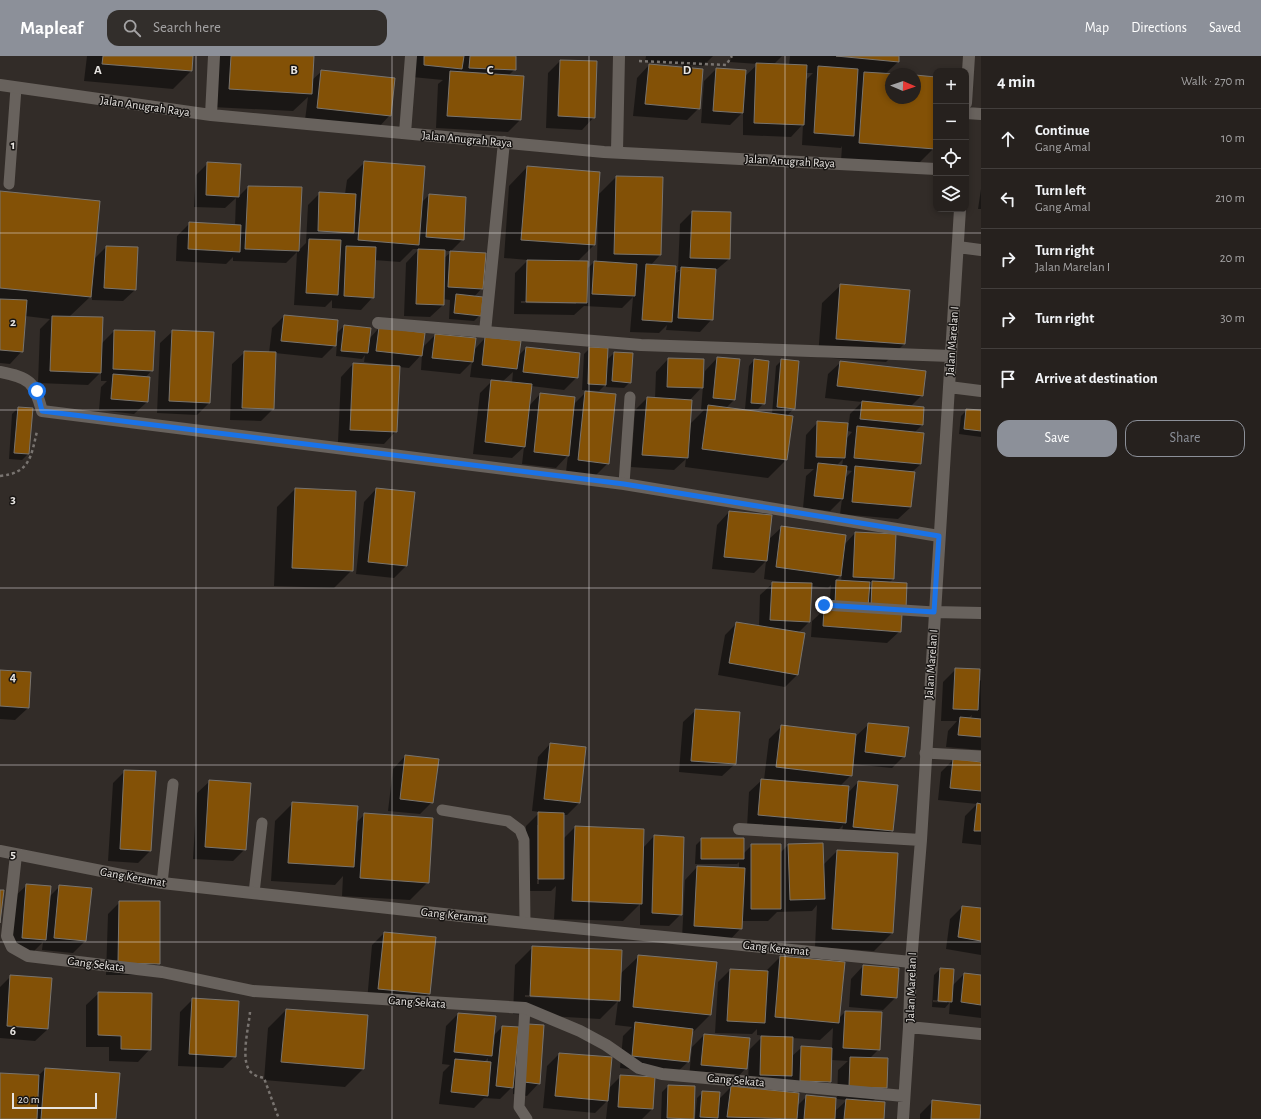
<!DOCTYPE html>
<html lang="en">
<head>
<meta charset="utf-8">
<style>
	body { margin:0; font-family:"Alegreya Sans",sans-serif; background:#322e2b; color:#f1f3f6 }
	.controls { position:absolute; right:12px; top:12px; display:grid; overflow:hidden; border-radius:8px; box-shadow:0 2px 6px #0003 }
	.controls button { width:36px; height:36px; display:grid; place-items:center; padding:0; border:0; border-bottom:1px solid #423e3c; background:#26211e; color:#f1f3f6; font:20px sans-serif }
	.compass { position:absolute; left:885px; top:12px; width:36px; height:36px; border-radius:50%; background:#26211e; box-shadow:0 2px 6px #0003; rotate:92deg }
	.scale { position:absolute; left:12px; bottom:10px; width:85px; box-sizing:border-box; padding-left:4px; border:2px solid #e7e4e1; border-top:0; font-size:11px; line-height:14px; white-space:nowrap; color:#e7e4e1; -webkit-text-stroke:3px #181513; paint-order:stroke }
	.stop { position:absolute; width:12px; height:12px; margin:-9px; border:3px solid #1a73e8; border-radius:50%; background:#fff }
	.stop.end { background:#1a73e8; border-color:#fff; box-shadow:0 1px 4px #0008 }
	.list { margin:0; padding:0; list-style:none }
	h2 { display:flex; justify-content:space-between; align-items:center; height:52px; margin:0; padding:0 16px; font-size:17px }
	h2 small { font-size:13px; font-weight:400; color:#a4a3a4 }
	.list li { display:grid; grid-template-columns:26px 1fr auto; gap:12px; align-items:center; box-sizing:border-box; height:60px; padding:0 16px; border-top:1px solid #423e3c }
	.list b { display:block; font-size:15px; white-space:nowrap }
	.list p { margin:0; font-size:13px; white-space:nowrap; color:#a4a3a4 }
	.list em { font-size:13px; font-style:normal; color:#a4a3a4 }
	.actions { display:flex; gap:8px; padding:12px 16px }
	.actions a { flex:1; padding:9px 0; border:1px solid #8c9099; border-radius:12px; text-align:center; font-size:14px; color:#8c9099 }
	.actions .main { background:#8c9099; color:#fff }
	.icon { flex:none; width:22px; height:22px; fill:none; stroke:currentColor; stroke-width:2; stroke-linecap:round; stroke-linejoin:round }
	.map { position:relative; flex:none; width:981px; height:1063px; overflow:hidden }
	header { display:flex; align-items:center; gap:24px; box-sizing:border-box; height:56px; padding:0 20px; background:#8c9099; color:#fff }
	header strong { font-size:19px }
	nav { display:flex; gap:22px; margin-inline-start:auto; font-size:14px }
	.search { width:280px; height:36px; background:#322e2b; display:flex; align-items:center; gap:10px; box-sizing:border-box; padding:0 14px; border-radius:12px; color:#a4a3a4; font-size:15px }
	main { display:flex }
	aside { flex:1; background:#26211e }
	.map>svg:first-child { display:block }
	.shadow { fill:#0007; fill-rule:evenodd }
	.building { fill:#835106; stroke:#79746e }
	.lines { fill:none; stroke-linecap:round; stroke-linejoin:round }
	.path { stroke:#797470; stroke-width:2.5; stroke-dasharray:3 3; stroke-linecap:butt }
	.lane { stroke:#68625d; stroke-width:11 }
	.street { stroke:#68625d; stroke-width:12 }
	.route { stroke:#1a73e8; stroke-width:5 }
	.grid { fill:none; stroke:#e7e4e1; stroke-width:1; stroke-opacity:0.55 }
	.labels { text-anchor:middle; stroke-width:3; stroke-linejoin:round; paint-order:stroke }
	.street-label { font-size:12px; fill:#e7e4e1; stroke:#181513 }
	.grid-label { font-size:13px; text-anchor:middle; font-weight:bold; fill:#e7e4e1; stroke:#181513; stroke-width:3; stroke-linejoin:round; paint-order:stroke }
</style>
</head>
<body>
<header>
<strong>Mapleaf</strong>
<div class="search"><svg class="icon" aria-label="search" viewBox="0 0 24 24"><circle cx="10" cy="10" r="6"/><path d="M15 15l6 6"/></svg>Search here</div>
<nav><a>Map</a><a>Directions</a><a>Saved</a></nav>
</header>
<main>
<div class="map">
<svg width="981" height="1063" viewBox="0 0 981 1063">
	<rect width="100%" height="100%" fill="#322c28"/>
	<path class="shadow" d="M87 0H192L191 15 173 33 84 25Z
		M214 0H313L312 24 322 15 390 59 378 72 305 64 308 41 293 55 212 51Z
		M414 0H515V13L508 20 520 64 508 76 436 72 438 28 443 24 412 21Z
		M646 0H713L703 10 645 6Z
		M731 0H782L773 9 789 10 790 0H898V6L885 18 891 19V42H915V20L936 22 934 92 916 110 841 105 842 90 841 92 802 89 803 68 791 81 743 79V56L730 69 701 67 704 25 716 13 744 21 758 8 730 6ZM805 17H813L805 25Z
		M560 5 594 61 582 74 546 72 548 17Z
		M649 9 699 52 687 64 633 60 637 22Z
		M365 106 421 147 429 139 463 183 451 195H444L443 203 451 196 482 232 474 241 480 259 474 265 449 263 450 244 443 243V249L430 261 404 260 406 207 419 193H413L400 206 374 204 373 241 361 254 332 252V244L325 251 294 249 297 196 286 207 233 205V201L226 208 176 205 177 180 190 167 235 170 236 142 225 152 194 151 196 119 208 107 238 141 248 131 301 132 298 195 306 187 308 149 320 137 345 138 347 124Z
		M527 111 597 140 616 121 660 199 650 210 674 219 680 214H678L680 168 692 156 729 203 715 215 712 263 700 276 666 274 667 269 659 277 630 276 633 241 622 252 584 250 574 259 514 258 515 217 528 204 504 202 509 130ZM596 157H598L597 206H594L587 213 577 206 594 189ZM521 245 576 246V248L521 247Z
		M981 133V153H978Z
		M0 136 93 204 106 191 137 192 136 233 123 245 92 244V229H91L90 241 69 261 101 288 114 275 152 314 145 322 147 346 134 358 99 354 101 331 107 325H101V316L88 329 38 327 40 273 50 263 25 260 22 295 10 308 0 307Z
		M841 229 904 288 886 306 818 301 822 247Z
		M284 260 336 278 344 270 369 283 379 272 422 292 435 279 474 294 485 282 518 300 526 292 577 321 564 334 531 330 529 350 540 338 573 349 586 336 608 407 595 420 566 416 568 399 556 412 522 408 524 391 512 402 473 398 480 337 492 325 500 326V324L470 321 472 306 460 318 421 314 422 298 409 312 399 311 396 375 384 388 338 386 341 321 353 308 378 310V308L364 306 365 299 362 303 336 300 337 287 322 302 275 297 273 353 261 365 230 364 232 308 245 296 269 297 272 272ZM513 316 512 327 502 326Z
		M173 275 209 347 197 359 157 357 160 287Z
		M590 292 606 305 614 297 632 298 630 326 624 332 606 331V328L599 335 582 334 584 298Z
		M717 302 738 304 734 344 726 352 772 358 776 310 782 304 794 352 787 360 786 404 768 422 685 411 686 403 674 414 631 411 635 354 647 342 655 343 656 316 668 303 704 326 705 315ZM703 330 701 354H704L689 369V345Z
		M754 304 764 347 758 353H745L749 310Z
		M841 306 922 339 911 350 923 351 922 369 914 377 921 408 912 416H914L911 451 898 463 840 458 842 443 830 455 803 452 806 420 814 413H804L806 379 818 366 846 383 852 376 848 375 850 358 862 346 825 342 828 318ZM843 403 842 411 836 410ZM846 414 852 415 845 422Z
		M18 352 28 398 22 404 9 403 12 358Z
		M967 354 981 355V381L959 378 961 360Z
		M295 433 352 514 334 532 274 530 277 451Z
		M376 433 406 510 394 522 356 518 364 446Z
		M729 456 768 484 782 471 844 489 855 477 893 523 889 527 899 558 900 575 887 587 811 581 812 565 825 553H829L831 529 828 532 811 530 809 566 798 577 804 578 797 619 785 631 718 619 725 579 737 567 759 570 760 539 773 527H781V526L764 523 766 505 754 517 712 513 717 469ZM842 518 841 525H835Z
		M956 613 978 627 981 624V694L946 691 948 675 957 665H941L943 626ZM972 659 971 663H967Z
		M0 615 28 652 15 664 0 663Z
		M696 654 735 708 722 720 679 716 683 666Z
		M869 668 904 700 892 712 852 708 851 719 840 730 848 737 858 726 896 730 892 775 879 787 841 783 843 769 833 779 747 771 749 736 762 724H764L769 683 782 670 855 681Z
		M550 688 579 747 567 759H563V783L575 771 643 792 654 780 681 858 669 870 640 869V848L623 865 554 863 556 830 551 835H526V770L540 756 532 755 538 701ZM537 769H539V828H537Z
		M405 700 432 746 420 758 388 755 393 713Z
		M953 704 981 707V789L962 787 965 760 977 748 938 744 941 716Z
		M125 715 150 795 138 807 108 805 113 727Z
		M210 725 245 793 233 805 193 803 197 737Z
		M293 747 356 767 364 759 428 826 410 844 342 840 343 820 335 829 271 825 275 765Z
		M702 783 743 798 752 789 780 797 788 789 822 810 837 795 892 877 874 895 815 891 817 849 812 855 777 856 768 865H741V872L729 885 682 882 685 824 697 811 739 813V806L737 808H695L696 789Z
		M27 829 49 841 60 830 85 885 73 897 42 894 43 886 33 896 10 894 14 841Z
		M120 846 159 907 146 919H106L108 858Z
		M962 851 981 853V899L946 893 950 863Z
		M384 877 429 937 417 950 367 945 372 889Z
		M533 891 620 918 639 900 716 907 710 959 692 977 688 1006 675 1018 620 1012 623 980 632 971 615 969 618 945 600 963 513 958 515 909ZM525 939 603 943V945L525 941Z
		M780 901 839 962 845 956 879 993 870 1002 886 1032 872 1046 883 1063H695L697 1042 703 1036 718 1044 731 1031 788 1037V1023L778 1032 748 1031 749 995H748L762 981H769V980L757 979V973L752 978 715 977 718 926 730 914 766 915ZM833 972 832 993 801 992 791 1001 792 982 820 984ZM831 1004 848 1005 838 1014 837 1043 847 1044 834 1056 807 1040 797 1050 798 1037H818L830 1025Z
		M863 910 896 941 883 954 849 951 851 923Z
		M940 913 952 930 964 918 981 920V962L949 958 950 946 945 952 932 951 934 919ZM933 944 947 945V947L933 946Z
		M11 920 48 973 35 985 0 982V931Z
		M99 937 150 993 138 1006 109 1005V991H86V949Z
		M193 943 235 1000 223 1012 178 1010 180 956Z
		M286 954 363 1013 345 1031 264 1024 268 972Z
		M458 958 493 980 502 971 518 972 539 1027 527 1040 513 1038V1030L500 1043 484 1042 474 1052 439 1048 443 1016 450 1009 442 1008 446 970ZM488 1002V1007L484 1006Z
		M704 979 746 1012 734 1025 689 1021 692 991Z
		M559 998 608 1033 621 1020 652 1053 642 1063H606L608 1044 595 1057 543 1052 547 1010Z
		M45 1013 115 1063H0V1019L38 1020Z
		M668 1030 693 1062 692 1063H661L662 1036Z
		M933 1045 979 1063H920V1058Z"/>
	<path class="building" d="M103 0H193L192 15 102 8Z
		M231 0H314L312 38 229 33Z
		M424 0H464L462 13 424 9Z
		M470 0H516V14L469 12Z
		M836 0H899V6Z
		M560 4 597 5 595 62 558 60Z
		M756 7 807 9 804 69 754 67Z
		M649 8 703 13 700 53 645 48Z
		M818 10 858 13 854 80 814 77Z
		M716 12 746 14 743 57 713 55Z
		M321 14 395 22 391 60 317 52Z
		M450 15 524 20 521 64 447 60Z
		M864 16 896 18H891V42H915V19L936 21 935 93 859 87Z
		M364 105 425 110 419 189 358 184Z
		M207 106 241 108 239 141 206 139Z
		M527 110 600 116 595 189 521 184Z
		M616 120 663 121 661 199 614 198Z
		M248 130 302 131 299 195 245 193Z
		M0 135 100 145 91 241 0 232Z
		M319 136 356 138 354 177 318 175Z
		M429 138 466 141 464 184 426 181Z
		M692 155 731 156 730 203 690 202Z
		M189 166 241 169 240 196 188 193Z
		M309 183 341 184 338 239 306 237Z
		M106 190 138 191 136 234 104 232Z
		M346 190 376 191 374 242 344 240Z
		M418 193 445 194 444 249 416 248Z
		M450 195 486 197 483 233 448 231Z
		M527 204 588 205 587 247 526 246Z
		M594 205 637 208 635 240 592 238Z
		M646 208 676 210 672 266 642 264Z
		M681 211 716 213 713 264 678 262Z
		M840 228 910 234 905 288 836 283Z
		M456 238 483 241 481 260 454 257Z
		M0 243 27 244 23 296 0 294Z
		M284 259 338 264 336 290 281 285Z
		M52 260 103 261 101 317 50 315Z
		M344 269 371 272 368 297 341 295Z
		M379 271 425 277 422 300 376 295Z
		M114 274 155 275 153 315 113 313Z
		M172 274 214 276 210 347 169 345Z
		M435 278 476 282 473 306 432 302Z
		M485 281 521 285 517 313 482 309Z
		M526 291 580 297 578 322 523 316Z
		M589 291 608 292 606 329 588 328Z
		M244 295 276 296 274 353 242 352Z
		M614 296 633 297 631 327 612 325Z
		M717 301 740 303 735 344 713 342Z
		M668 302 704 303 703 332 667 331Z
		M754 303 769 305 765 348 751 347Z
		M781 303 799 305 795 353 777 351Z
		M840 305 926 315 923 340 837 330Z
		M353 307 400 310 397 376 350 374Z
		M113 318 150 321 148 346 111 343Z
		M491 324 532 328 525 391 485 386Z
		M585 335 616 338 609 408 578 404Z
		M540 337 575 341 569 400 534 396Z
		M647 341 692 344 688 402 642 399Z
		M862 345 924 351 923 369 860 363Z
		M708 349 793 360 787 404 702 393Z
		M18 351 33 352 29 398 14 397Z
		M966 353 981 354V375L964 373Z
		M817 365 848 367 845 402 816 401Z
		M857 370 924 377 921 408 854 402Z
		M818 407 847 410 843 443 814 440Z
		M855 410 915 416 911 451 852 446Z
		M295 432 356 435 353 515 292 512Z
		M376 432 415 436 407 510 368 506Z
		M729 455 772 459 767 505 724 501Z
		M781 470 846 479 841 520 776 511Z
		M855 476 896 478 894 523 853 521Z
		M836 524 870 526 868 550 835 548Z
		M872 525 907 527 906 553 871 551Z
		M772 526 812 527 810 566 770 564Z
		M824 552 902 558 901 576 823 570Z
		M736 566 805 577 798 619 729 607Z
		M955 612 980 613 978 654 953 653Z
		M0 614 31 616 29 652 0 650Z
		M695 653 740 656 736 708 691 705Z
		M960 661 981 663V681L958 679Z
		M868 667 909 671 905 701 865 696Z
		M781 669 856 678 852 720 776 711Z
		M550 687 586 691 580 747 544 743Z
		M405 699 439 703 433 747 400 743Z
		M953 703 981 706V735L950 732Z
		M124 714 156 715 151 795 120 793Z
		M761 723 849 730 846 767 758 759Z
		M209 724 251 727 246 794 205 791Z
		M858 725 898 729 893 775 853 771Z
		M292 746 358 750 354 811 288 807Z
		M977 747 981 748V775H974Z
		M538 756 564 757V823H538Z
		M364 757 433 762 429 827 360 822Z
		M575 770 644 773 642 848 572 845Z
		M654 779 684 781 682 859 652 857Z
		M701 782H744V803H701Z
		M823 787 825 843 790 844 788 788Z
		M751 788H781V853H751Z
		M837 794 898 797 893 877 832 873Z
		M697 810 745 812 742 873 694 870Z
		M26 828 51 830 46 884 22 882Z
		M59 829 92 832 86 885 54 882Z
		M0 834H4L0 867Z
		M119 845H160V908L118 907Z
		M962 850 981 852V885L958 881Z
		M384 876 436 881 430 938 378 933Z
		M532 890 622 894 620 945 530 940Z
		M638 899 717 906 711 959 633 951Z
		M780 900 845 906 839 967 775 961Z
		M863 909 899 912 897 942 861 939Z
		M940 912 954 913 952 946 938 945Z
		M730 913 768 915 765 967 727 965Z
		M964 917 981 919V949L961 946Z
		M10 919 52 922 48 973 7 970Z
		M98 936 152 937 151 994 121 993V980L98 979Z
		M192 942 239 945 236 1001 189 998Z
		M286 953 368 959 364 1013 281 1006Z
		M845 955 882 956 880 994 843 992Z
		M458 957 496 960 492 1000 454 996Z
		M635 966 693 973 689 1006 632 1000Z
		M528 968 544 969 540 1028 524 1026Z
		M502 970 519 971 513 1032 496 1030Z
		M704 978 750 982 747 1013 701 1009Z
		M761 980 793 981 792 1020 760 1019Z
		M801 990 832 992 831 1026 800 1025Z
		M559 997 612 1001 608 1045 555 1040Z
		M850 1001 888 1002 887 1032 849 1031Z
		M455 1003 491 1006 488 1040 451 1036Z
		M45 1012 120 1017 116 1063H41Z
		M0 1017 39 1019 37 1063H0Z
		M620 1019 655 1021 653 1053 618 1051Z
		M668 1029 695 1030 694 1063 667 1062Z
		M731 1030 799 1037 797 1063 727 1061Z
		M702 1035 720 1036 718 1062 700 1061Z
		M806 1039 836 1042 835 1063H804Z
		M846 1043 885 1046 884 1063H844Z
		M932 1044 981 1049 980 1063H931Z"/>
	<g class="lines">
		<path class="path" d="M639 5 726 9 732 0
			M0 420C30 417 31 401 37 375
			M250 956C249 970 239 1008 252 1017 255 1020 260 1021 264 1022L279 1063"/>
		<path class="lane" d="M9 128 16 32
			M624 428 630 341
			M824 549 934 556
			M925 697 981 700
			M442 754 508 765 520 774 524 784 525 867
			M162 827 173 728
			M254 837 262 767
			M525 952 519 1051 527 1063"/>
		<path class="street" d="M0 29 211 59 604 96 936 113
			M966 47 969 0
			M966 57 981 58
			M211 59 214 0
			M405 77 411 0
			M617 95 619 0
			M958 191 981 194
			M378 267 641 289 951 300
			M485 276 504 86
			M0 316C30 322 34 325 42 355L624 428 939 480
			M949 331 981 335
			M934 556 981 557
			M739 773 921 784
			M0 795 162 827 525 867 911 906
			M16 799 7 880 12 891 28 900 162 916 253 935 525 952 580 975 606 989 639 1012 662 1018 904 1040
			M909 971 981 978
			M903 1063 909 971 911 906 921 784 960 153"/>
	</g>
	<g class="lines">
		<path class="route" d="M37 335 42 355 624 428 939 480 934 556 824 549"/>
	</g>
	<path class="grid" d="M196 0V1063M392 0V1063M589 0V1063M785 0V1063M0 177H981M0 354H981M0 532H981M0 709H981M0 886H981"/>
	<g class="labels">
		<g class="street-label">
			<text transform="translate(145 50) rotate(8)" y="4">Jalan Anugrah Raya</text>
			<text transform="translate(467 83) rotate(5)" y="4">Jalan Anugrah Raya</text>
			<text transform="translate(790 105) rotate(3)" y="4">Jalan Anugrah Raya</text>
			<text transform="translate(952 285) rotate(-86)" y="4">Jalan Marelan I</text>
			<text transform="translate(931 608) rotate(-86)" y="4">Jalan Marelan I</text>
			<text transform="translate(133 821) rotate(10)" y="4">Gang Keramat</text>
			<text transform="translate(454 859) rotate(6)" y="4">Gang Keramat</text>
			<text transform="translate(776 892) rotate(6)" y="4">Gang Keramat</text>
			<text transform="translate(96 908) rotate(7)" y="4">Gang Sekata</text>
			<text transform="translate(911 931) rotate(-88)" y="4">Jalan Marelan I</text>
			<text transform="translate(417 946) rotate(4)" y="4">Gang Sekata</text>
			<text transform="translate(736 1024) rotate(5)" y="4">Gang Sekata</text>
		</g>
	</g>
	<g class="grid-label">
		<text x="98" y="18">A</text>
		<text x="294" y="18">B</text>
		<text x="490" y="18">C</text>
		<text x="687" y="18">D</text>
		<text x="13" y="93">1</text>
		<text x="13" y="270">2</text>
		<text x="13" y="447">3</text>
		<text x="13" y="625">4</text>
		<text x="13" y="802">5</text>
		<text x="13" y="979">6</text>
	</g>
</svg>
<div class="controls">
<button>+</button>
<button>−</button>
<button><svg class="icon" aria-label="locate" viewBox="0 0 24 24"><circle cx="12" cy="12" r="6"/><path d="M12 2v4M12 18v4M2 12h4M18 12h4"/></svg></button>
<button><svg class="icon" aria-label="layers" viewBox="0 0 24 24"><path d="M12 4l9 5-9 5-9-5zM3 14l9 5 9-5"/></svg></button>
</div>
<svg class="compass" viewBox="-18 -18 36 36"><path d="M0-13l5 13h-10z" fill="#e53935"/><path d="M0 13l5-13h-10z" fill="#a4a3a4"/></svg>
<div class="scale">20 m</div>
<div class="stop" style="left:37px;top:335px"></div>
<div class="stop end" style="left:824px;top:549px"></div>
</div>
<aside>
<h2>4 min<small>Walk · 270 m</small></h2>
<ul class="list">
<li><svg class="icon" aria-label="ahead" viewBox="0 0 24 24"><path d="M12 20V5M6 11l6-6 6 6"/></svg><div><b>Continue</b><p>Gang Amal</p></div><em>10 m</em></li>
<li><svg class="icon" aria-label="left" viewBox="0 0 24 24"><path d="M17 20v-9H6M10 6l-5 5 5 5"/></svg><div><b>Turn left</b><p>Gang Amal</p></div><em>210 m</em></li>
<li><svg class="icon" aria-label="right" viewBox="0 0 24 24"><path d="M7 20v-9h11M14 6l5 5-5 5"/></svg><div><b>Turn right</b><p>Jalan Marelan I</p></div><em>20 m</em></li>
<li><svg class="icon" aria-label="right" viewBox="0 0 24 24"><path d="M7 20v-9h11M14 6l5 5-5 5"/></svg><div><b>Turn right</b></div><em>30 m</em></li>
<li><svg class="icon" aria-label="arrive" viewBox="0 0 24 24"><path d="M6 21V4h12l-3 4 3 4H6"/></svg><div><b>Arrive at destination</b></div></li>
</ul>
<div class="actions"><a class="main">Save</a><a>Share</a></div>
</aside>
</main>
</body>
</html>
